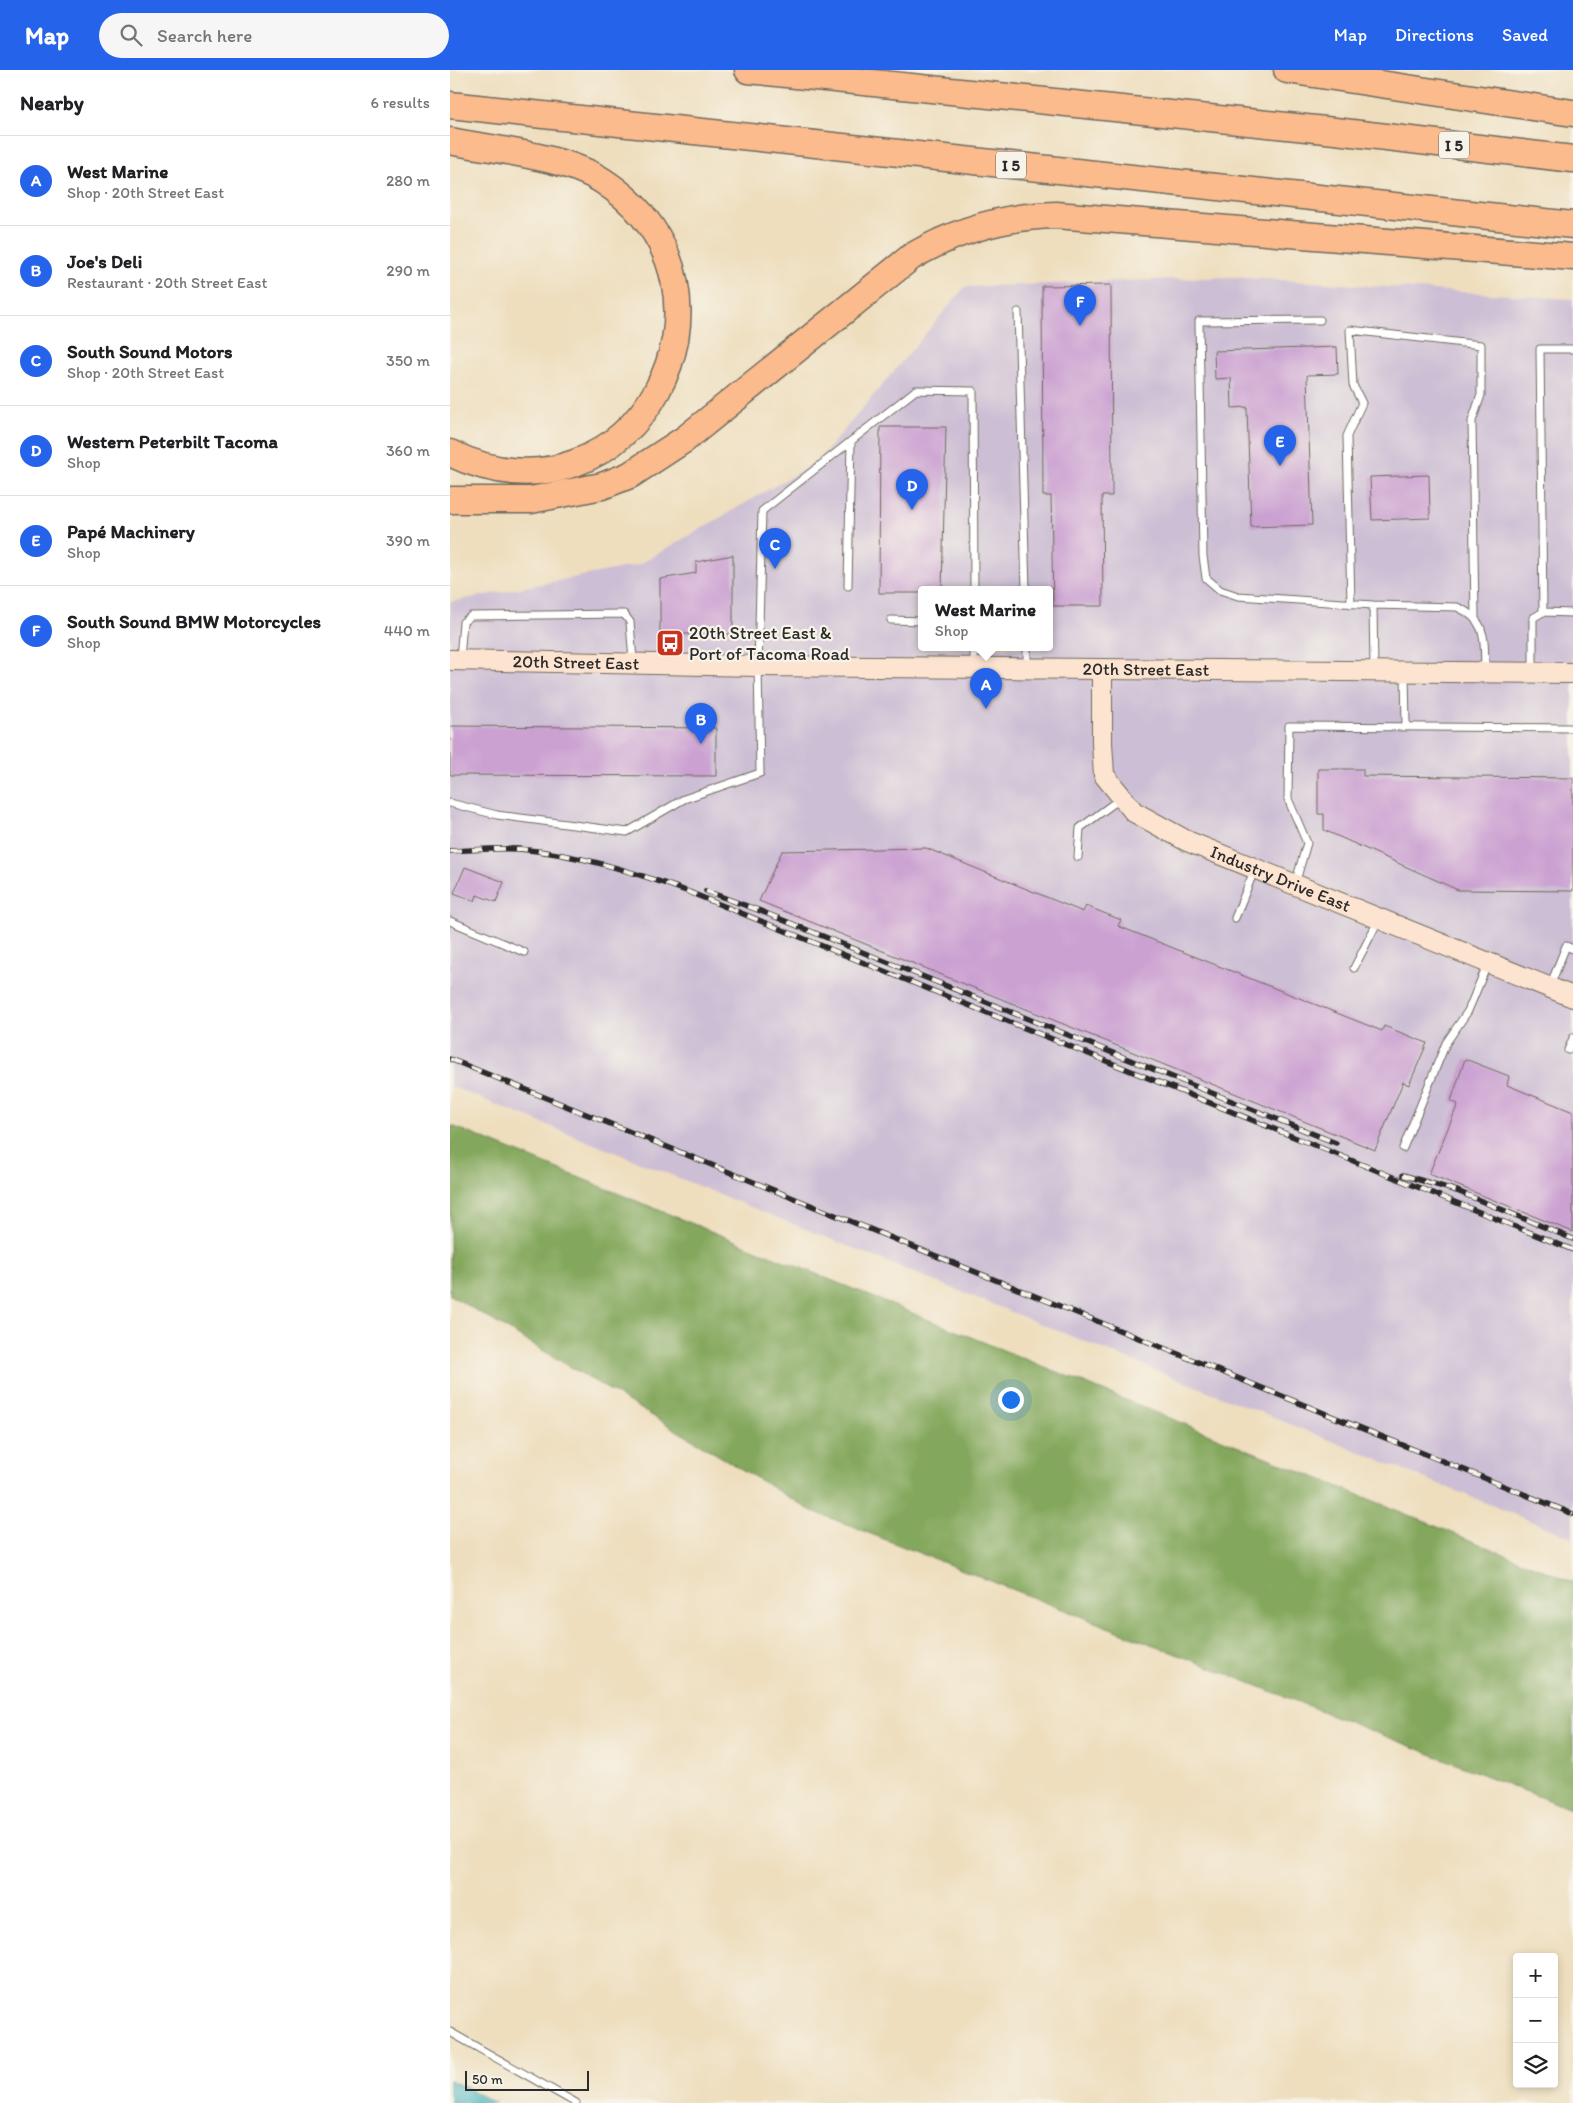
<!DOCTYPE html>
<html lang="en">
<head>
<meta charset="utf-8">
<style>
	body { margin:0; font-family:Itim,sans-serif; background:#f6f6f6; color:#202124 }
	.controls { position:absolute; right:15px; bottom:15px; display:grid; overflow:hidden; border-radius:5px; box-shadow:0 2px 8px #0003 }
	.controls button { width:45px; height:45px; display:grid; place-items:center; padding:0; border:0; border-bottom:1px solid #e0e0e0; background:#fff; color:#202124; font:25px sans-serif }
	.scale { position:absolute; left:15px; bottom:12px; width:124px; box-sizing:border-box; padding-left:5px; border:2px solid #2b2b2b; border-top:0; font-size:14px; line-height:18px; white-space:nowrap; color:#2b2b2b; -webkit-text-stroke:4px #f7f3e8; paint-order:stroke }
	.you { position:absolute; left:560px; top:1329px; width:18px; height:18px; margin:-12px; border:4px solid #fff; border-radius:50%; background:#1a73e8; box-shadow:0 0 0 8px #1a73e833 }
	.badge { display:grid; place-items:center; width:32px; height:32px; border-radius:50%; background:#2563eb; color:#fff; font-size:16px; font-weight:700 }
	.pin { position:absolute; translate:-50% -41px; filter:drop-shadow(0 1px 2px #0008) }
	.pin::after { content:''; position:absolute; top:26px; width:18px; height:15px; background:inherit; clip-path:polygon(0 0,100% 0,50% 100%) }
	.popup { position:absolute; left:468px; top:516px; width:135px; height:65px; box-sizing:border-box; display:grid; place-content:center; border-radius:5px; background:#fff; filter:drop-shadow(0 1px 4px #0005); font-size:16px; white-space:nowrap; color:#757577 }
	.popup b { font-size:19px; color:#202124 }
	.popup::after { content:''; position:absolute; left:50%; top:100%; margin-left:-10px; border:10px solid transparent; border-top-color:#fff }
	.list { margin:0; padding:0; list-style:none }
	h2 { display:flex; justify-content:space-between; align-items:center; height:65px; margin:0; padding:0 20px; font-size:21px }
	h2 small { font-size:16px; font-weight:400; color:#757577 }
	.list li { display:grid; grid-template-columns:32px 1fr auto; gap:15px; align-items:center; box-sizing:border-box; height:90px; padding:0 20px; border-top:1px solid #e0e0e0 }
	.list b { display:block; font-size:19px; white-space:nowrap }
	.list p { margin:0; font-size:16px; white-space:nowrap; color:#757577 }
	.list em { font-size:16px; font-style:normal; color:#757577 }
	.icon { flex:none; width:28px; height:28px; fill:none; stroke:currentColor; stroke-width:2; stroke-linecap:round; stroke-linejoin:round }
	.map { position:relative; flex:none; width:1123px; height:2033px; overflow:hidden }
	header { display:flex; align-items:center; gap:30px; box-sizing:border-box; height:70px; padding:0 25px; background:#2563eb; color:#fff }
	header strong { font-size:24px }
	nav { display:flex; gap:28px; margin-inline-start:auto; font-size:18px }
	.search { width:350px; height:45px; background:#f6f6f6; display:flex; align-items:center; gap:12px; box-sizing:border-box; padding:0 18px; border-radius:28px; color:#757577; font-size:19px }
	main { display:flex }
	aside { flex:1; background:#fff }
	.map>svg:first-child { display:block }
	.industrial { fill:#ccbed4; fill-rule:evenodd }
	.forest { fill:#83a75c; stroke:#576944 }
	.water { fill:#44b3c0; stroke:#386f76 }
	.building { fill:#cba1d2 }
	.lines { fill:none; stroke-linecap:round; stroke-linejoin:round }
	.lane-casing { stroke:#6f6a5e; stroke-width:9 }
	.secondary-casing { stroke:#6f6a5e; stroke-width:22 }
	.highway-casing { stroke:#6f6a5e; stroke-width:29 }
	.lane { stroke:#fff; stroke-width:7 }
	.secondary { stroke:#fde4d1; stroke-width:20 }
	.highway { stroke:#fbbb8d; stroke-width:26 }
	.rail-casing { stroke:#2b2b2b; stroke-width:5.5 }
	.rail { stroke:#f7f3e8; stroke-width:4; stroke-dasharray:11; stroke-linecap:butt }
	.labels { text-anchor:middle; stroke-width:4.5; stroke-linejoin:round; paint-order:stroke }
	.shield { fill:#f7f3e8; stroke:#686764; stroke-width:1 }
	.shield-label { font-size:16px; font-weight:bold; fill:#2b2b2b }
	.poi-label { font-size:18px; fill:#2b2b2b; stroke:#f7f3e8; text-anchor:start }
	.street-label { font-size:18px; fill:#2b2b2b; stroke:#f7f3e8 }
</style>
</head>
<body>
<header>
<strong>Map</strong>
<div class="search"><svg class="icon" aria-label="search" viewBox="0 0 24 24"><circle cx="10" cy="10" r="6"/><path d="M15 15l6 6"/></svg>Search here</div>
<nav><a>Map</a><a>Directions</a><a>Saved</a></nav>
</header>
<main>
<aside>
<h2>Nearby<small>6 results</small></h2>
<ul class="list">
<li><span class="badge">A</span><div><b>West Marine</b><p>Shop · 20th Street East</p></div><em>280 m</em></li>
<li><span class="badge">B</span><div><b>Joe's Deli</b><p>Restaurant · 20th Street East</p></div><em>290 m</em></li>
<li><span class="badge">C</span><div><b>South Sound Motors</b><p>Shop · 20th Street East</p></div><em>350 m</em></li>
<li><span class="badge">D</span><div><b>Western Peterbilt Tacoma</b><p>Shop</p></div><em>360 m</em></li>
<li><span class="badge">E</span><div><b>Papé Machinery</b><p>Shop</p></div><em>390 m</em></li>
<li><span class="badge">F</span><div><b>South Sound BMW Motorcycles</b><p>Shop</p></div><em>440 m</em></li>
</ul>
</aside>
<div class="map">
<svg width="1123" height="2033" viewBox="0 0 1123 2033">
	<rect width="100%" height="100%" fill="#f7f3e8"/>
	<filter id="ink" filterUnits="userSpaceOnUse"><feTurbulence type="fractalNoise" baseFrequency=".02" numOctaves="2"/><feDisplacementMap in="SourceGraphic" scale="10" xChannelSelector="R" yChannelSelector="G"/><feConvolveMatrix kernelMatrix="1 2 1 2 8 2 1 2 1" color-interpolation-filters="sRGB"/></filter>
	<filter id="wash" filterUnits="userSpaceOnUse"><feTurbulence type="fractalNoise" baseFrequency=".0096" numOctaves="4" result="noise"/><feDisplacementMap in="SourceGraphic" scale="20" xChannelSelector="R" yChannelSelector="G"/><feGaussianBlur stdDeviation="1.12" result="paint"/><feColorMatrix in="noise" values="0 0 0 0 0 0 0 0 0 0 0 0 0 0 0 0 0 1.4 0 .05"/><feComposite in="paint" operator="in"/></filter>
	<g filter="url(#wash)">
		<rect width="100%" height="100%" fill="#eedebe"/>
		<path class="industrial" d="M781 207 1123 229V1468L0 1016V532L188 495 368 391 515 217ZM472 520H600V578H472Z"/>
		<path class="forest" d="M0 1055 1123 1512V1740L360 1440 0 1225Z"/>
		<path class="water" d="M0 2010 46 2033H0Z"/>
		<g id="blocks">
			<path class="building" d="M661 215 662 426H652L653 536H603L601 426H593L592 216Z
				M887 277 888 304 857 305 862 455 801 457 797 337 782 338 781 308 765 309 764 281Z
				M430 357H496L492 520H472V523H429Z
				M979 405 980 448 922 450 920 407Z
				M283 485V564H210V509L246 503V492Z
				M0 656 266 658V706L0 705Z
				M868 699H913V706L1123 708V821L1008 820 874 760V744H868Z
				M476 778 633 842 636 836 671 850 668 856 932 961 934 956 977 973 959 1015 953 1012 925 1080 309 831 332 781Z
				M15 797 54 812 46 832 27 825 25 831 4 823Z
				M1015 989 1059 1006 1057 1015 1123 1042V1162L979 1104 1008 1034 1001 1031Z"/>
		</g>
	</g>
	<g filter="url(#ink)">
		<use href="#blocks" fill-opacity="0" stroke="#6f6a5e" stroke-width="1"/>
		<g class="lines">
			<defs>
				<path id="lane" d="M568 242 576 520
					M870 250 749 251 753 486 756 508 770 520 788 526 923 535 924 600
					M398 516 401 371
					M901 534 897 366 912 333 903 315 900 260 1031 275V325L1022 351 1025 547
					M923 535 1007 537C1038 550 1034 571 1035 600
					M1093 542 1090 279H1123
					M441 550 472 551
					M524 578V595
					M577 578V595
					M10 589 13 552 21 546 174 544 180 552 183 591
					M1083 600V548L1093 542 1123 543
					M955 603 956 655
					M0 733 47 745 177 762 234 729 310 703 308 596 312 441 466 320 523 321 524 520
					M628 787 630 758 671 728
					M845 814 857 773 838 729 839 656 1123 658
					M785 848 804 801
					M0 851 74 882
					M904 898 928 851
					M1100 916 1116 876 1123 879
					M1118 980 1123 968
					M953 1078 996 973 1018 941 1037 895
					M0 1962 126 2033"/>
				<g id="secondary">
					<path id="s1" d="M0 590 308 596 1123 603"/>
					<path id="s2" d="M652 599V673L654 705 684 742 737 771 1123 927"/>
				</g>
				<path id="highway" d="M298 0 885 61 1123 89
					M837 0 1123 43
					M0 35 1123 155
					M0 71C45 80 115 86 153 111 318 219 183 472 0 383
					M0 430H81L152 416 180 405 235 369 461 187C507 160 553 146 606 145L1123 187"/>
			</defs>
			<use href="#lane" class="lane-casing"/>
			<use href="#secondary" class="secondary-casing"/>
			<use href="#highway" class="highway-casing"/>
			<use href="#lane" class="lane"/>
			<use href="#secondary" class="secondary"/>
			<use href="#highway" class="highway"/>
			<defs>
				<path id="rail" d="M0 781C23 780 46 778 69 779 128 784 184 802 239 822L1123 1180
					M256 821 308 840 886 1073
					M0 989 1123 1444
					M953 1105 1007 1121 1123 1169"/>
			</defs>
			<use href="#rail" class="rail-casing"/>
			<use href="#rail" class="rail"/>
		</g>
	</g>
	<defs>
		<symbol id="bus-square" viewBox="-11 -11 22 22"><rect x="-9" y="-9" width="18" height="18" rx="4" fill="#c8321e" stroke="#f7f3e8"/><path d="M-5-6H5V4H4V6H2V4H-2V6H-4V4H-5ZM-3.5-4V0h7V-4ZM-3.5 1.2v1.5H-2V1.2ZM2 1.2v1.5H3.5V1.2Z" fill="#fff"/></symbol>
	</defs>
	<g fill-rule="evenodd">
		<use href="#bus-square" x="204" y="557" width="32" height="32"/>
	</g>
	<g class="labels">
		<g class="shield">
			<rect x="989" y="61.5" width="30" height="27" rx="4"/>
			<rect x="546" y="81.5" width="30" height="27" rx="4"/>
		</g>
		<g class="shield-label">
			<text x="1004" y="81">I 5</text>
			<text x="561" y="101">I 5</text>
		</g>
		<g class="poi-label">
			<text x="239" y="569">20th Street East &amp;<tspan x="239" dy="21">Port of Tacoma Road</tspan></text>
		</g>
		<g class="street-label">
			<text dy="6" stroke="none"><textPath href="#s1" startOffset="126">20th Street East</textPath></text>
			<text dy="6" stroke="none"><textPath href="#s1" startOffset="696">20th Street East</textPath></text>
			<text dy="6" stroke="none"><textPath href="#s2" startOffset="315">Industry Drive East</textPath></text>
		</g>
	</g>
</svg>
<div class="controls">
<button>+</button>
<button>−</button>
<button><svg class="icon" aria-label="layers" viewBox="0 0 24 24"><path d="M12 4l9 5-9 5-9-5zM3 14l9 5 9-5"/></svg></button>
</div>
<div class="scale">50 m</div>
<div class="you"></div>
<div class="pin badge" style="left:536px;top:639px">A</div>
<div class="popup"><b>West Marine</b>Shop</div>
<div class="pin badge" style="left:251px;top:674px">B</div>
<div class="pin badge" style="left:325px;top:499px">C</div>
<div class="pin badge" style="left:462px;top:440px">D</div>
<div class="pin badge" style="left:830px;top:396px">E</div>
<div class="pin badge" style="left:630px;top:256px">F</div>
</div>
</main>
</body>
</html>
